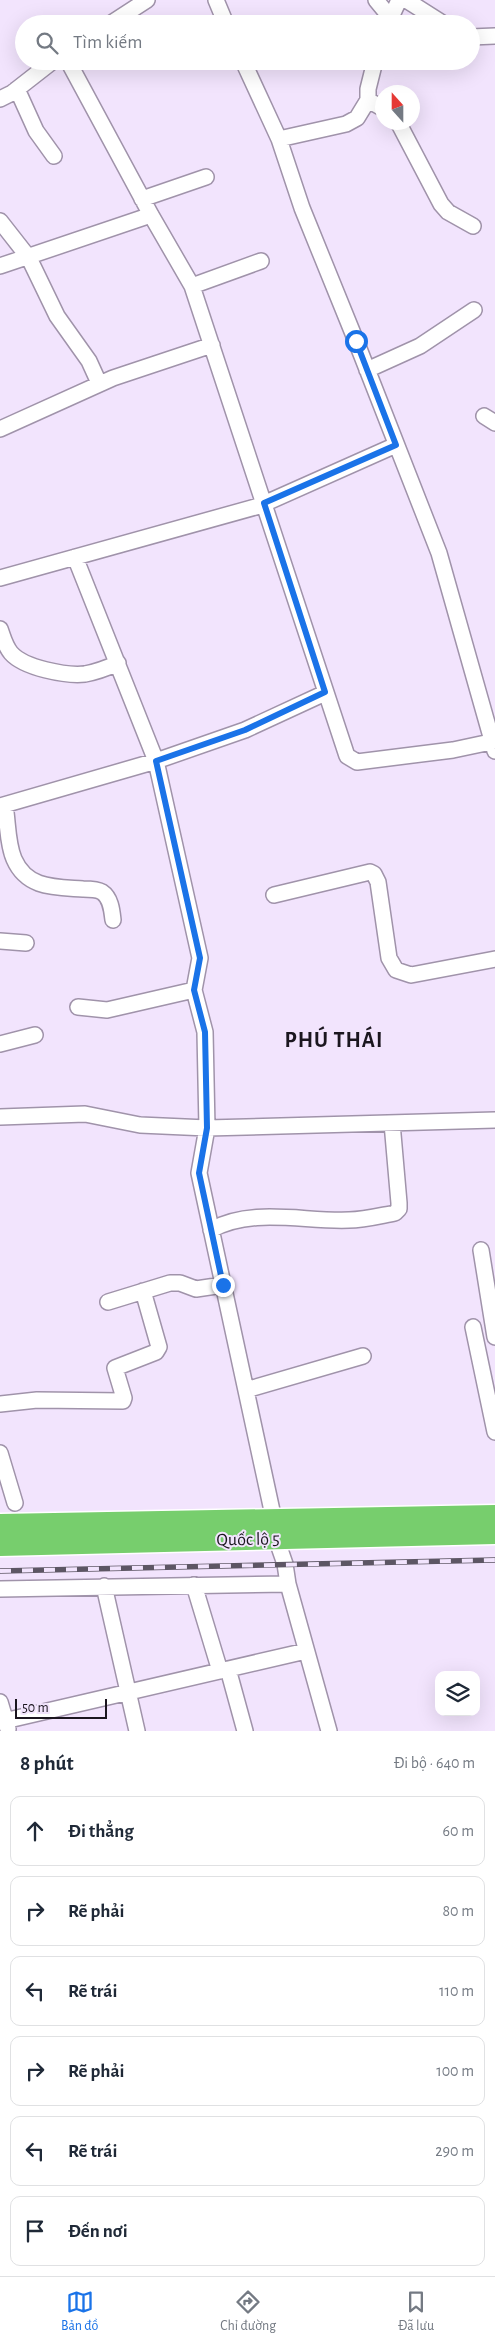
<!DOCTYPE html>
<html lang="vi">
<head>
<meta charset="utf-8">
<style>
	body { margin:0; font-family:"Alegreya Sans",sans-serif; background:#f6f6f7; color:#1f2937 }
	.controls { position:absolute; right:15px; bottom:15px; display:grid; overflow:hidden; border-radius:10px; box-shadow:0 5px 20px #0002 }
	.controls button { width:45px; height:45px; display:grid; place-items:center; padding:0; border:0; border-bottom:1px solid #e0e1e3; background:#fff; color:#1f2937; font:25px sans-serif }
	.compass { position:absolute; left:375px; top:85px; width:45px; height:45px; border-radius:50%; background:#fff; box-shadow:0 5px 20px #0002; rotate:339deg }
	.scale { position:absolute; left:15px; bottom:12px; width:92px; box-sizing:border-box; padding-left:5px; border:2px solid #1b161f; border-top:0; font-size:14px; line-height:18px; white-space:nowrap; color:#1b161f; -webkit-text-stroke:4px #f2e4fd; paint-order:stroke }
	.stop { position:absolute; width:15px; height:15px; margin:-11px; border:4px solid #1a73e8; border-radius:50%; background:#fff }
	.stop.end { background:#1a73e8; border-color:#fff; box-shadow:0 1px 5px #0008 }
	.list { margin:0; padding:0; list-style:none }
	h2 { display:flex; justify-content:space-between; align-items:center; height:65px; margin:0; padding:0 20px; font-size:21px }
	h2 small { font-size:16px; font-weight:400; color:#747a83 }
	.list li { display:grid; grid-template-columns:32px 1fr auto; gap:15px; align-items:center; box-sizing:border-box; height:70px; margin:0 10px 10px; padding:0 10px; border:1px solid #e0e1e3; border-radius:10px }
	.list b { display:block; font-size:19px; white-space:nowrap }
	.list em { font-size:16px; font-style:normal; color:#747a83 }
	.icon { flex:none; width:28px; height:28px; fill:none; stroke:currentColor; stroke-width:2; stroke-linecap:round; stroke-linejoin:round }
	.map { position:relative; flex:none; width:495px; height:1731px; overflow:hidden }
	.search { position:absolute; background:#fff; box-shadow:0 5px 20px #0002; left:15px; right:15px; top:15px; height:55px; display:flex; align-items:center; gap:12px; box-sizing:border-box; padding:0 18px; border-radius:28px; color:#747a83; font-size:19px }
	.sheet { height:545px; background:#fff }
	nav { display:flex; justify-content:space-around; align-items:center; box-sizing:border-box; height:70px; border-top:1px solid #e0e1e3; background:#fff; font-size:14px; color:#747a83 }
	nav a { display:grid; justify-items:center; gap:2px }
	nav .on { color:#1a73e8 }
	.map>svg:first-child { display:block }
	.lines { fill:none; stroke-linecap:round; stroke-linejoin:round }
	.minor-casing { stroke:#a093aa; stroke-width:18 }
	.highway-casing { stroke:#fff; stroke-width:25 }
	.minor { stroke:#fff; stroke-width:15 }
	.highway { stroke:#77ce6d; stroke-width:22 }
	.rail-casing { stroke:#5d5664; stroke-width:5.5 }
	.rail { stroke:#f2e4fd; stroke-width:4; stroke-dasharray:11; stroke-linecap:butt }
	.route { stroke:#1a73e8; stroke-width:6 }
	.labels { text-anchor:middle; stroke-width:4; stroke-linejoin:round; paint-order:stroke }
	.street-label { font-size:18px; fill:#1b161f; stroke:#f2e4fd }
	.district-label { font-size:22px; font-weight:bold; letter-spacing:1px; fill:#1b161f; stroke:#f2e4fd }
</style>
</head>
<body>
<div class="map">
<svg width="495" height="1731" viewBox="0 0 495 1731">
	<rect width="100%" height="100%" fill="#f2e4fd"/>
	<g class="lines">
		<defs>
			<path id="minor" d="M216 0 226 24
				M376 0 390 17
				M406 0 444 24
				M110 24 147 0
				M388 24 399 0
				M471 37 495 36
				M68 61 151 215 192 286 347 756 357 762 453 750 495 741
				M243 61 279 139 302 208 356 341 439 553 495 751
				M17 89 36 131 54 156
				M0 99 12 93 53 61
				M368 100 382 108
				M398 122 441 204 448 212 473 226
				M279 139 346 124 357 118 368 100V89L375 61
				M142 199 206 177
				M0 221 29 258 57 316 89 361 99 383
				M0 266 151 215
				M192 286 261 261
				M367 370 420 346 474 310
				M484 416 495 423
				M0 429 113 378 212 345
				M75 557 156 761 200 958 194 990 205 1032 207 1128 199 1173 274 1520
				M0 578 259 506 396 445
				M0 629C3 637 5 646 11 653 24 668 66 676 85 674 96 672 107 668 118 663
				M5 805C8 822 7 843 14 859 27 889 55 887 83 889 89 889 97 889 102 892 111 898 112 911 113 920
				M0 806 156 761 245 730 325 693
				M274 895 370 872 374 874 378 882 389 958 396 970 411 975 495 959
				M0 941 26 943
				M78 1007 107 1010 194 990
				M0 1044 35 1035
				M0 1117 85 1114 140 1125 207 1128 495 1120
				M211 1230C252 1207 304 1222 349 1220 364 1220 379 1216 395 1213L399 1209V1203L392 1123
				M481 1250 495 1337
				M108 1302 170 1283H180L196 1289 223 1285
				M473 1327 495 1432
				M246 1390 363 1356
				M0 1404 37 1400 123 1401 124 1398 115 1368 156 1352 159 1347 143 1291
				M0 1453 15 1503
				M276 1538 285 1564 288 1584 329 1731
				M194 1585 220 1671
				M104 1586 137 1731
				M0 1589 288 1584
				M228 1669 245 1731
				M0 1702 8 1729
				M0 1722 306 1651"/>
			<path id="highway" d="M0 1525 495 1516
				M0 1545 495 1533"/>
		</defs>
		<use href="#minor" class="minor-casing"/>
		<use href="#highway" class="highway-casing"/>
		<use href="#minor" class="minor"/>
		<use href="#highway" class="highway"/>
		<defs>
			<path id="rail" d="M0 1571 495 1560"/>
		</defs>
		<use href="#rail" class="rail-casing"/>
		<use href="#rail" class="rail"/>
	</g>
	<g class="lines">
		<path class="route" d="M223 1285 199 1173 207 1128 205 1032 194 990 200 958 156 761 245 730 325 692 264 503 396 445 356 341"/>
	</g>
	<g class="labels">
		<g class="street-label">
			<text transform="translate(248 1539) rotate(-1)" y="6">Quốc lộ 5</text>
		</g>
		<g class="district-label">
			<text x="334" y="1047">PHÚ THÁI</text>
		</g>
	</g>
</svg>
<div class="controls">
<button><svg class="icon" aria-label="layers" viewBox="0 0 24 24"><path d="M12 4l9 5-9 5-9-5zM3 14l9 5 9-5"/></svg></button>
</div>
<svg class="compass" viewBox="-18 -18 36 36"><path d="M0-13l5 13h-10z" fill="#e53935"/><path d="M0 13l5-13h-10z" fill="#747a83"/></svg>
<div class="scale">50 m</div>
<div class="stop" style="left:356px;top:341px"></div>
<div class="stop end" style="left:223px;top:1285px"></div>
<div class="search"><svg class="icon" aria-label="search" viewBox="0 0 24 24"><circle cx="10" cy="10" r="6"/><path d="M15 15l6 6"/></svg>Tìm kiếm</div>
</div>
<section class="sheet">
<h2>8 phút<small>Đi bộ · 640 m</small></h2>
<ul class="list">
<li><svg class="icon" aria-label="ahead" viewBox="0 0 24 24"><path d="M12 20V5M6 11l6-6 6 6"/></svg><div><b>Đi thẳng</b></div><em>60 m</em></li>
<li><svg class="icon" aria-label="right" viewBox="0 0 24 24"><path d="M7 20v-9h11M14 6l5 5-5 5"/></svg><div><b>Rẽ phải</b></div><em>80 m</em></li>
<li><svg class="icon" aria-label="left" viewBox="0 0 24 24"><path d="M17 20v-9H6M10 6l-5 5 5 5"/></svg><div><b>Rẽ trái</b></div><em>110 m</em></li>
<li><svg class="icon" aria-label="right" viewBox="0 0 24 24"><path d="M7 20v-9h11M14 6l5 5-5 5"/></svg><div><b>Rẽ phải</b></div><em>100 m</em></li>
<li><svg class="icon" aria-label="left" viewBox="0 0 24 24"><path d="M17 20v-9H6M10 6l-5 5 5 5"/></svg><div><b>Rẽ trái</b></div><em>290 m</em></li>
<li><svg class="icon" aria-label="arrive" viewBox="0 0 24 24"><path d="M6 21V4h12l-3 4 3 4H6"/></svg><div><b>Đến nơi</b></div></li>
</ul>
</section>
<nav>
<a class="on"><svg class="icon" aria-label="map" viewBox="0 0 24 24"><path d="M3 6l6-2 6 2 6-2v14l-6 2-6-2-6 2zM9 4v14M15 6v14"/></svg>Bản đồ</a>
<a><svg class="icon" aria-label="directions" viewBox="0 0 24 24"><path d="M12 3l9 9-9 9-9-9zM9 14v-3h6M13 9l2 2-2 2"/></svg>Chỉ đường</a>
<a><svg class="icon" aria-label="saved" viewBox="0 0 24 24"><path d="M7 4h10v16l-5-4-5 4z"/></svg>Đã lưu</a>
</nav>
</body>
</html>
